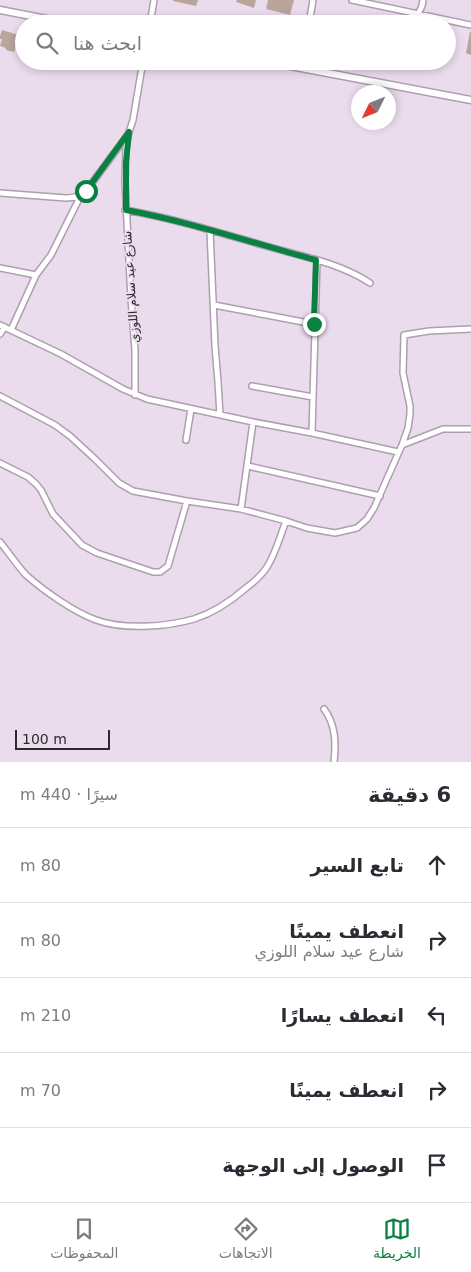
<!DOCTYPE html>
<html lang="ar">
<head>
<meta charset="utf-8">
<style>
	body { margin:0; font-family:"DejaVu Sans",Cairo,sans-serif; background:#f2f2f3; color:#2b2b33; direction:rtl }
	.compass { position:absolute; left:351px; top:85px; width:45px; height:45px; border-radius:50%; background:#fff; box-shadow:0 2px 8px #0003; rotate:227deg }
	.scale { position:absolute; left:15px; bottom:12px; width:95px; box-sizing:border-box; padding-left:5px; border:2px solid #2e282f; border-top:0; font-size:14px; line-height:18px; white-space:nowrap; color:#2e282f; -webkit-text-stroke:4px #ebdced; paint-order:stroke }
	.stop { position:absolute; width:15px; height:15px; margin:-11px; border:4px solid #0b8043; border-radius:50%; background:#fff }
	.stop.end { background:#0b8043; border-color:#fff; box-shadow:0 1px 5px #0008 }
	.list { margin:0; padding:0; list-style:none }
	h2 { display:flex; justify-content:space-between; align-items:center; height:65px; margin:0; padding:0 20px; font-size:21px }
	h2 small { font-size:16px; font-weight:400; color:#7c7c81 }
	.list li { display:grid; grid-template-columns:32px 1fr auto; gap:15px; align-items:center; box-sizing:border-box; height:75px; padding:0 20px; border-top:1px solid #e1e1e2 }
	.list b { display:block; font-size:19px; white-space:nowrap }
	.list p { margin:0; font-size:16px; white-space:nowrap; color:#7c7c81 }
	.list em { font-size:16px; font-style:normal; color:#7c7c81 }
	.icon { flex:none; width:28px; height:28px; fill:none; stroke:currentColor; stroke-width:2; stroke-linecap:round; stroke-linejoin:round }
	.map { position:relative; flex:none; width:471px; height:762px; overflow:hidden; direction:ltr }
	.search { position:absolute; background:#fff; box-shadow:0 2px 8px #0003; left:15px; right:15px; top:15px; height:55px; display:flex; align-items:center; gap:12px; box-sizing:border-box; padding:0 18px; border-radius:28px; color:#7c7c81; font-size:19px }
	.sheet { height:440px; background:#fff }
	nav { display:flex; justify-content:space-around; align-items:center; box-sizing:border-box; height:70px; border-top:1px solid #e1e1e2; background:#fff; font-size:14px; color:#7c7c81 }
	nav a { display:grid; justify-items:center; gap:2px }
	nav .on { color:#0b8043 }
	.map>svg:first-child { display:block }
	.building { fill:#baa59c }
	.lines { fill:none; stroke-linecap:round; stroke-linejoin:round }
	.minor-casing { stroke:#ae9faf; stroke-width:8 }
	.tertiary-casing { stroke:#ae9faf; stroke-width:9 }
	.minor { stroke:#fff; stroke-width:5 }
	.tertiary { stroke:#fff; stroke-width:6 }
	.route { stroke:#0b8043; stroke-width:6 }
	.labels { text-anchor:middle; stroke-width:4; stroke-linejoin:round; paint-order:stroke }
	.street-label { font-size:12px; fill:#2e282f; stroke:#ebdced }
</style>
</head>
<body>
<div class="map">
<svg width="471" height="762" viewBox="0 0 471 762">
	<rect width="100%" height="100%" fill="#ebdced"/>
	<path class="building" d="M173 0H198L196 6 173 1Z
		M237 0H256L254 8 236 2Z
		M268 0H294L290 15 266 9Z
		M2 30 22 36 21 41 17 40 14 52 6 50V48L0 46 2 39H0V36Z
		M470 32H471V55L466 53Z"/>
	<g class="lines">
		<defs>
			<path id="minor" d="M352 0 471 25
				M418 14 422 6 423 0
				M150 24 154 0
				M309 24 313 0
				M0 193 66 198C74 198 80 196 86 191L129 133
				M125 210C173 218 220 233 266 246 301 256 340 263 370 283
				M210 231 215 346 218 382 220 415
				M0 268 36 275
				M214 305 314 324
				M0 325 61 354 123 389 147 399 253 422 312 433 398 452
				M11 330 36 275 51 255 81 195
				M0 334 5 327
				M252 386 313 397
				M135 395V350L131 299 125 182 126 148 129 132 133 120 143 61
				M0 396 55 425 70 436 95 459 119 483 133 491 187 501 241 509 286 521 307 528 335 533 357 528 367 519 374 508 402 445 408 428 410 414V406L403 373 404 335 429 331 471 329
				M312 433 317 260
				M186 440 191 409
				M402 445 443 429H471
				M0 463 28 477 36 484 41 490 53 514 82 545 97 553 153 572H160L168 566 187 501
				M248 466 380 496
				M241 509 253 422
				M0 542C9 553 17 565 26 575 44 591 74 612 96 620 124 630 166 627 194 619 213 613 231 601 246 588 254 582 262 575 267 567 276 553 280 536 286 521
				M324 709C336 725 336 744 334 762"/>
			<path id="tertiary" d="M0 10 72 24
				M264 61 471 100"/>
		</defs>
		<use href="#minor" class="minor-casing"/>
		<use href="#tertiary" class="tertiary-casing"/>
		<use href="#minor" class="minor"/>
		<use href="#tertiary" class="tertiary"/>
	</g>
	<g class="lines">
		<path class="route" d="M86 191 129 132 126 162V210C190 222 253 243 316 260L314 324"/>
	</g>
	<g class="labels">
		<g class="street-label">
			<text transform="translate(131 287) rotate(-94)" y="4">شارع عيد سلام اللوزي</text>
		</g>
	</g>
</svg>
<svg class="compass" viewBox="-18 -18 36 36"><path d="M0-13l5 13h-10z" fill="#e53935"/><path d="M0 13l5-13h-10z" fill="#7c7c81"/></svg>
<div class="scale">100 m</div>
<div class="stop" style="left:86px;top:191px"></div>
<div class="stop end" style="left:314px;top:324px"></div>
<div class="search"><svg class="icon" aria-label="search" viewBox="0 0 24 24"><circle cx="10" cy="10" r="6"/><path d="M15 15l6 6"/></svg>ابحث هنا</div>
</div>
<section class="sheet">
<h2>6 دقيقة<small>سيرًا · 440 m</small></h2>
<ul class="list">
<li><svg class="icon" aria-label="ahead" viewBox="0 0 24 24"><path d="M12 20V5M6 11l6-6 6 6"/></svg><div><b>تابع السير</b></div><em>80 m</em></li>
<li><svg class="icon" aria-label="right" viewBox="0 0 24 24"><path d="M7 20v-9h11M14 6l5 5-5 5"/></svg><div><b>انعطف يمينًا</b><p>شارع عيد سلام اللوزي</p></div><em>80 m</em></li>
<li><svg class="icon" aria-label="left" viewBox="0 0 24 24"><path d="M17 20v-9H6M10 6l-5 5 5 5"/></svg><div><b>انعطف يسارًا</b></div><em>210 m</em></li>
<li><svg class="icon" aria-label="right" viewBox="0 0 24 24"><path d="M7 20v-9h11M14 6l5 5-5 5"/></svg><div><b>انعطف يمينًا</b></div><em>70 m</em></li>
<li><svg class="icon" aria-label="arrive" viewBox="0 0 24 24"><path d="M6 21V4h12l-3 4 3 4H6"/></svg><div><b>الوصول إلى الوجهة</b></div></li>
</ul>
</section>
<nav>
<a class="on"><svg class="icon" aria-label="map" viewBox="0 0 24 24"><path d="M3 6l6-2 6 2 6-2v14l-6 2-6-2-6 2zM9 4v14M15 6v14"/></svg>الخريطة</a>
<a><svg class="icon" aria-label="directions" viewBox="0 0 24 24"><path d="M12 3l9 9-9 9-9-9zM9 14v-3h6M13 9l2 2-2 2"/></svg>الاتجاهات</a>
<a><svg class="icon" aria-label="saved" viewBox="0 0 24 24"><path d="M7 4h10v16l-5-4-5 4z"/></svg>المحفوظات</a>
</nav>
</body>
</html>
